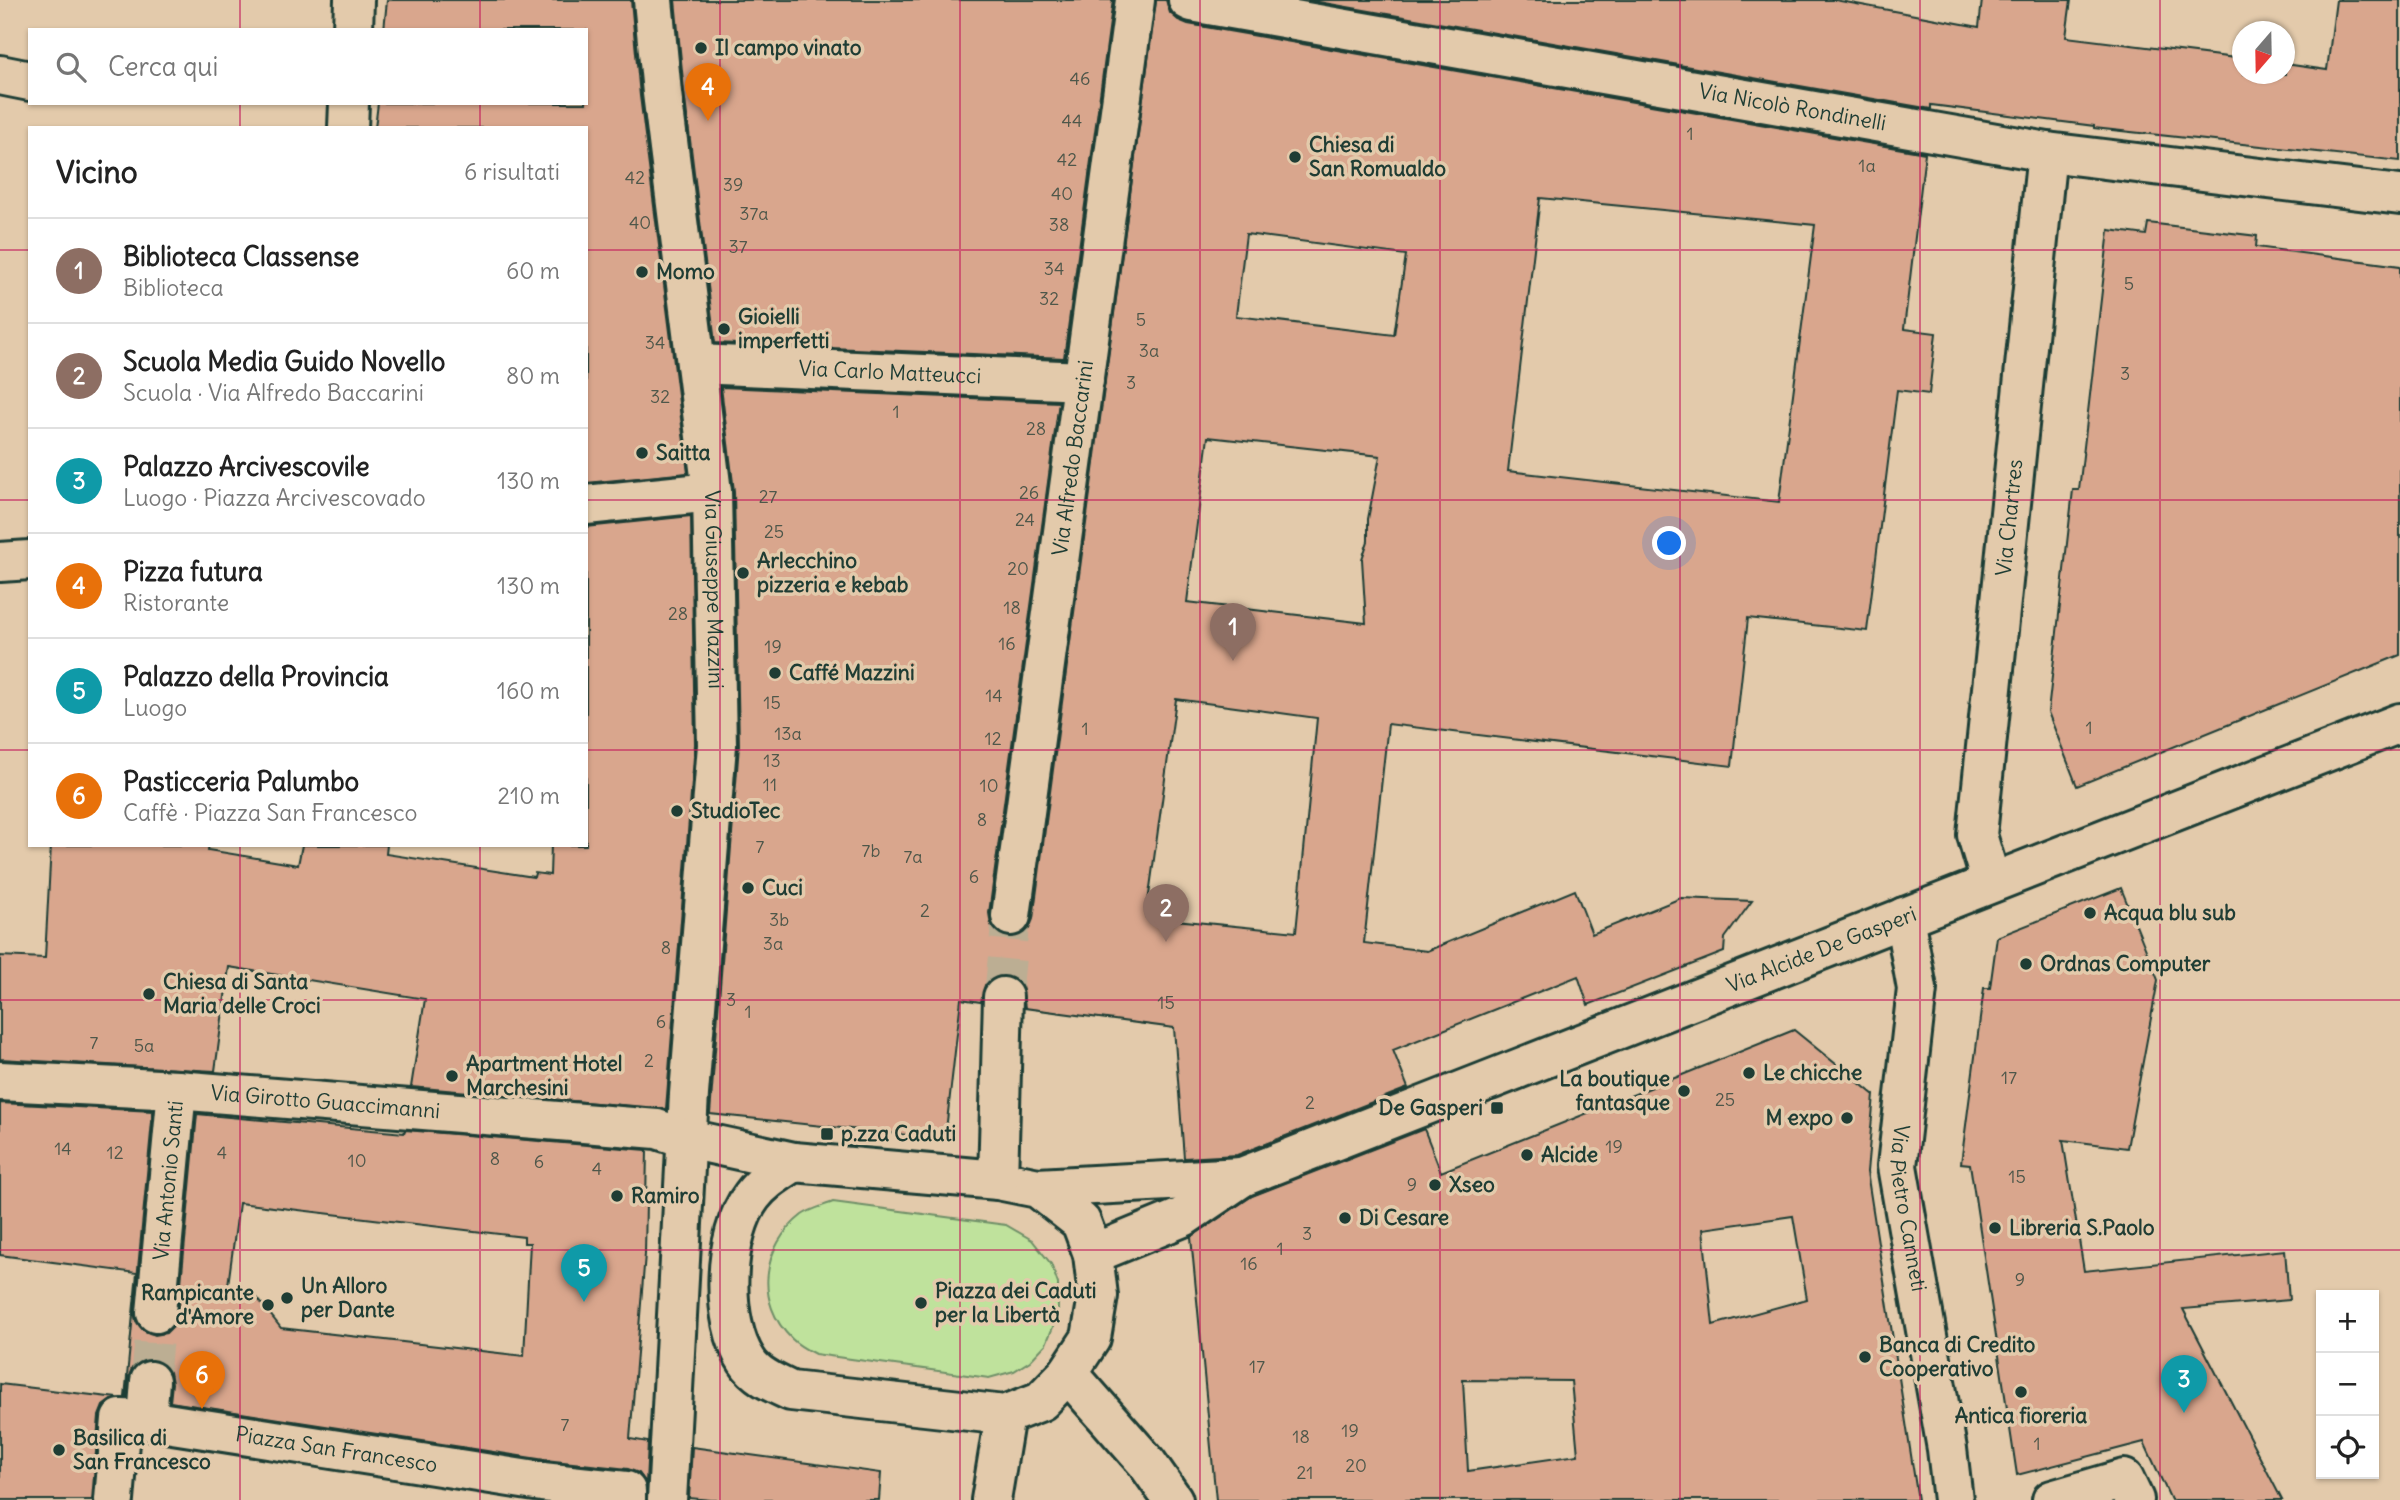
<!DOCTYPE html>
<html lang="it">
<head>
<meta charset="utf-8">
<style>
	body { margin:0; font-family:Delius,sans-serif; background:#f6f6f6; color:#222 }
	.controls { position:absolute; right:21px; bottom:21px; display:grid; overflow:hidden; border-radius:0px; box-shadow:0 2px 5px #0004 }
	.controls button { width:63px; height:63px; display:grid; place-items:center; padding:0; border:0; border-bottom:2px solid #e0e0e0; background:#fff; color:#222; font:35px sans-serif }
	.compass { position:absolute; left:2232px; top:21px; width:63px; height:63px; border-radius:50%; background:#fff; box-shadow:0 2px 5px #0004; rotate:200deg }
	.you { position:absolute; left:1670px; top:544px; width:24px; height:24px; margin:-18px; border:5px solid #fff; border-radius:50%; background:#1a73e8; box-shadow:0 0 0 10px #1a73e833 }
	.badge { display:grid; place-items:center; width:46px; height:46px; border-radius:50%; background:#1f3d34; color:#fff; font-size:23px; font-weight:700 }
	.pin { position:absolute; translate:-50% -58px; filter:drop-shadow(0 2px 4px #0008) }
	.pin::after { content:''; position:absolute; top:37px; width:24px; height:21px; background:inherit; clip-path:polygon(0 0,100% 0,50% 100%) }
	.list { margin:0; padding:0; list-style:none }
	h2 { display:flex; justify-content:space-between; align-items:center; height:91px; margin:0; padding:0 28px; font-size:30px }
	h2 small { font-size:23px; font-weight:400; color:#767676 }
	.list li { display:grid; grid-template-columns:46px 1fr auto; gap:21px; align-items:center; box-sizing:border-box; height:105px; padding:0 28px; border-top:2px solid #e0e0e0 }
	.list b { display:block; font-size:26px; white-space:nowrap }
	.list p { margin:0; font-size:23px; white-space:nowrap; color:#767676 }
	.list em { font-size:23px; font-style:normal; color:#767676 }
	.icon { flex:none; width:38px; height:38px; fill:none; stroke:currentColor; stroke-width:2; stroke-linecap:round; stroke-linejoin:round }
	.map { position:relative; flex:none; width:2400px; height:1500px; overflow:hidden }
	.search { position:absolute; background:#fff; box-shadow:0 2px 5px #0004; left:28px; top:28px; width:560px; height:77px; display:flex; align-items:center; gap:18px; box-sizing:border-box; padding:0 24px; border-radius:0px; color:#767676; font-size:26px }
	.panel { position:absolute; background:#fff; box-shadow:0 2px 5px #0004; left:28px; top:126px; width:560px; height:721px; border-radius:0px }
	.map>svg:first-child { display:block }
	.green { fill:#bfe29c; stroke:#6f9068; stroke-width:2 }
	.building { fill:#d9a68d; stroke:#1f3d34; stroke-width:2; fill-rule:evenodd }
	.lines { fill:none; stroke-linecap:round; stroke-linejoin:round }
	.minor-tunnel { stroke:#bcae93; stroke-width:38; stroke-dasharray:38 19; stroke-linecap:butt }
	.minor-casing { stroke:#1f3d34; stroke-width:44 }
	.minor { stroke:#e3caab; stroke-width:38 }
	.grid { fill:none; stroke:#c2185b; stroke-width:2; stroke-opacity:0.55 }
	.poi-dot { fill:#1f3d34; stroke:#e3caab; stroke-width:2.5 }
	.labels { text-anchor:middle; stroke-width:7; stroke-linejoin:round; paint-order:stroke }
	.number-label { font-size:18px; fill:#4e574a }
	.poi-label { font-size:21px; font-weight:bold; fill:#1f3d34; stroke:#e3caab; text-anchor:start }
	.street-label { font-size:21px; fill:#1f3d34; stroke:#e3caab }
</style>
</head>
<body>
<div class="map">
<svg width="2400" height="1500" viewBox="0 0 2400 1500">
	<rect width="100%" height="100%" fill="#e3caab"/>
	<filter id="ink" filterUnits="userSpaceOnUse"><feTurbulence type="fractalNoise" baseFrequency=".0143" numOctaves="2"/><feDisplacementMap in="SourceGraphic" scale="14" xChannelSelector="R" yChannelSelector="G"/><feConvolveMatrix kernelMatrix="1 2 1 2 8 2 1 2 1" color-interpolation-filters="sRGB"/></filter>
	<g filter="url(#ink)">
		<path class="green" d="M833 1202 1006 1225 1032 1240 1051 1264 1058 1284V1315L1046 1344 1030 1361 1014 1371 989 1378 815 1354C807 1350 798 1345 792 1339 754 1302 762 1246 802 1215 811 1209 823 1206 833 1202Z"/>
		<path class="building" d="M387 0H631L640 96 688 473 586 483V128H375L378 103H586V30H384Z
			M675 0H1113L1064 358 715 343 684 91Z
			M1156 0H1166L1170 13 1178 20 1188 24 1925 153 1904 329 1936 333 1929 394 1897 390 1867 631 1748 618 1732 766 1388 724 1364 943 1427 951 1575 890 1592 934 1681 898 1752 901 1725 938 1724 952 1588 1005 1578 976 1393 1050 1408 1088 1237 1155 1184 1158 1174 1028 1025 1008 1022 986 1014 978 1003 975 992 978 985 985 981 1002 961 999 945 1139 710 1114 739 745 734 491 721 387 1059 402 989 913 991 925 998 934 1009 938 1020 936 1029 929 1033 919ZM1540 198 1815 225 1779 502 1508 471ZM1246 234 1406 255 1394 335 1236 316ZM1208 437 1380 456 1368 519V541L1362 559 1366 623 1187 602ZM1176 699 1317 718 1296 932 1146 917Z
			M1307 0H1835L1979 27 1982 0H2071L2066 37 2243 59V74H2285V64L2327 70 2336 0H2400V161L2094 128V126L1931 105V109Z
			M2148 223 2257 236 2256 247 2400 266V655L2077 786 2048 712 2073 490H2079L2109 230 2146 235Z
			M691 516 695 744 666 1109 411 1087 425 999 229 967 215 1071 0 1059V956L45 958 51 845H209L208 850 298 865 302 845H387L386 854 534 877 535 873 550 875 551 845H586V527Z
			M2121 888 2158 980 2127 1148 2063 1140 2084 1271 2285 1250 2289 1300 2183 1309 2282 1500H2171L2144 1442 2017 1475 1970 1164 1961 1163 1984 988H1990L1997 937Z
			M1794 1030 1874 1095 1867 1172 1918 1500H1216L1191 1237 1252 1196 1424 1129 1441 1172ZM1793 1216 1807 1299 1713 1325 1703 1229ZM1463 1380 1571 1381 1578 1455 1468 1471Z
			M0 1103 153 1111 134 1311 136 1321 143 1330 155 1335 166 1333 173 1326 178 1315 197 1114 404 1133 405 1130 647 1150 645 1254 630 1439 648 1442 646 1483 639 1473 628 1469 545 1460 170 1402 172 1383 170 1372 163 1363 152 1359 141 1361 132 1368 128 1379 127 1397H125L137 1273 0 1255ZM239 1203 524 1237V1243H530L524 1356 281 1328 255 1295 228 1285Z
			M0 1384 117 1398 111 1400 103 1406 99 1416 92 1500H0Z
			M692 1447 881 1473 879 1500H711L689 1498Z"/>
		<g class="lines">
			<path class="minor-tunnel" d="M1003 997 1011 916
				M150 1381 156 1313"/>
			<defs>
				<g id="minor">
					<path id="s1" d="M653 0 662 93 712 492 717 745 689 1094 667 1500"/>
					<path id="s2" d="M1188 0 1192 2 2047 152 2400 195"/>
					<path d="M353 30 354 0"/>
					<path d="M0 75 30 81"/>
					<path d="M348 128 349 103"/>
					<path id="s3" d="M696 364 1084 381"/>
					<path d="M586 505 712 492"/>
					<path d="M0 562 30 560"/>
					<path id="s4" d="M1991 882 1977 835 2047 152"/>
					<path id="s5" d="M1011 916 1135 0"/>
					<path id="s6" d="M1904 917 1917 989 1897 1166 1947 1449 1953 1500"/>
					<path id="s7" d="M0 1081 177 1090 657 1129 688 1139 794 1162"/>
					<path d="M794 1162 998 1180 1038 1188 1081 1222 1093 1254 1098 1296 1091 1338 1068 1373 1041 1401 1005 1415 791 1391C776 1384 756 1376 747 1361 720 1321 723 1234 752 1196 763 1181 779 1172 794 1162Z"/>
					<path d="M998 1180 1003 997"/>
					<path d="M1038 1188 1242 1177"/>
					<path id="s8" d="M1093 1254 1183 1217 1242 1177 2400 723"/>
					<path id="s9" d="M156 1313 177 1090"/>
					<path d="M1068 1373 1147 1463 1173 1500"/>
					<path d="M147 1420 150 1381"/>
					<path id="s10" d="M114 1500 121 1419 147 1420 542 1482 626 1491V1500"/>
					<path d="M991 1500 1005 1415"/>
					<path d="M2052 1500 2124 1479 2134 1500"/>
				</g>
			</defs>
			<use href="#minor" class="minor-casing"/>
			<use href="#minor" class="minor"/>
		</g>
	</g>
	<path class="grid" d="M240 0V30M480 0V30M720 0V1500M960 0V1500M1200 0V1500M1440 0V1500M1680 0V1500M1920 0V1500M2160 0V1500M240 103V128M480 103V128M0 250H30M586 250H2400M0 500H30M586 500H2400M0 750H30M586 750H2400M240 845V1500M480 845V1500M0 1000H2400M0 1250H2400"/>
	<g class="poi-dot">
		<circle cx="701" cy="48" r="7"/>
		<circle cx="1295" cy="157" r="7"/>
		<circle cx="642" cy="272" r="7"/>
		<circle cx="724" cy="329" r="7"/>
		<circle cx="642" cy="453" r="7"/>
		<circle cx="743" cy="573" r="7"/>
		<circle cx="775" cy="673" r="7"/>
		<circle cx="677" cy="811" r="7"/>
		<circle cx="748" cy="888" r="7"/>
		<circle cx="2090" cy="913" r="7"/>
		<circle cx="2026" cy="964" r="7"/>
		<circle cx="149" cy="994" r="7"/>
		<circle cx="1749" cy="1073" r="7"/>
		<circle cx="452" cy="1076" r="7"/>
		<circle cx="1684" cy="1091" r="7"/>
		<rect x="1490" y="1101" width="14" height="14" rx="3.5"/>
		<circle cx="1847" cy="1118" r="7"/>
		<rect x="820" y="1127" width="14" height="14" rx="3.5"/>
		<circle cx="1527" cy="1155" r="7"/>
		<circle cx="1435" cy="1185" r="7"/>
		<circle cx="617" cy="1196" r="7"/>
		<circle cx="1345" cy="1218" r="7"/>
		<circle cx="1995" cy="1228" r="7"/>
		<circle cx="287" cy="1298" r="7"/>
		<circle cx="921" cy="1303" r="7"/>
		<circle cx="268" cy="1305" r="7"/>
		<circle cx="1865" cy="1357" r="7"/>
		<circle cx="2021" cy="1392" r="7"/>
		<circle cx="59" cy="1450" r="7"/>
	</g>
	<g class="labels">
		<g class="number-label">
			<text x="1080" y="85">46</text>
			<text x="1072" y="127">44</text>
			<text x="1690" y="140">1</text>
			<text x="1067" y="166">42</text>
			<text x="1867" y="172">1a</text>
			<text x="635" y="184">42</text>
			<text x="733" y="191">39</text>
			<text x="1062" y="200">40</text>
			<text x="754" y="220">37a</text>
			<text x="640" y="229">40</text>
			<text x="1059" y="231">38</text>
			<text x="738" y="253">37</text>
			<text x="1054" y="275">34</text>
			<text x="2129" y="290">5</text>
			<text x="1049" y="305">32</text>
			<text x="1141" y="326">5</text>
			<text x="655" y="349">34</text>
			<text x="1149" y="357">3a</text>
			<text x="2125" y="380">3</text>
			<text x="1131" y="389">3</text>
			<text x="660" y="403">32</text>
			<text x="896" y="418">1</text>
			<text x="1036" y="435">28</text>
			<text x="1029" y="499">26</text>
			<text x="768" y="503">27</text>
			<text x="1025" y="526">24</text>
			<text x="774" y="538">25</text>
			<text x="1018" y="575">20</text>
			<text x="1012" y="614">18</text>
			<text x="678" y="620">28</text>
			<text x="1007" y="650">16</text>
			<text x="773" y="653">19</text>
			<text x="994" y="702">14</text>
			<text x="772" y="709">15</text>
			<text x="2089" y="734">1</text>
			<text x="1085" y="735">1</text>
			<text x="788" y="740">13a</text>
			<text x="993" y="745">12</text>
			<text x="772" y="767">13</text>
			<text x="770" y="791">11</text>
			<text x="989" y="792">10</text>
			<text x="982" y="826">8</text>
			<text x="760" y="853">7</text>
			<text x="871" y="857">7b</text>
			<text x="913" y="863">7a</text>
			<text x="974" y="883">6</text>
			<text x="925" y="917">2</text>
			<text x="779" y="926">3b</text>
			<text x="773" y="950">3a</text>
			<text x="666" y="954">8</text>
			<text x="731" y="1006">3</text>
			<text x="1166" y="1009">15</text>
			<text x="748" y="1018">1</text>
			<text x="661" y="1028">6</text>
			<text x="94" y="1049">7</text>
			<text x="144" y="1052">5a</text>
			<text x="649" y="1067">2</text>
			<text x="2009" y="1084">17</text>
			<text x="1725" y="1106">25</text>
			<text x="1310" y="1109">2</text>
			<text x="1614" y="1153">19</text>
			<text x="63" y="1155">14</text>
			<text x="115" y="1159">12</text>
			<text x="222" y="1159">4</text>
			<text x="495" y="1165">8</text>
			<text x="357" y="1167">10</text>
			<text x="539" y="1168">6</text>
			<text x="597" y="1175">4</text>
			<text x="2017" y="1183">15</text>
			<text x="1412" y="1191">9</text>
			<text x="1307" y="1240">3</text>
			<text x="1280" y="1255">1</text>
			<text x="1249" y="1270">16</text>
			<text x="2020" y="1286">9</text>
			<text x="1257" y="1373">17</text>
			<text x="565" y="1431">7</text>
			<text x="1350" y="1437">19</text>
			<text x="1301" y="1443">18</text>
			<text x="2037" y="1450">1</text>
			<text x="1356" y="1472">20</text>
			<text x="1305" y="1479">21</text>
		</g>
		<g class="poi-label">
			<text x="715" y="55">Il campo vinato</text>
			<text x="1309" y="152">Chiesa di<tspan x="1309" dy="24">San Romualdo</tspan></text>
			<text x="656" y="279">Momo</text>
			<text x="738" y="324">Gioielli<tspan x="738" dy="24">imperfetti</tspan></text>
			<text x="656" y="460">Saitta</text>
			<text x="757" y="568">Arlecchino<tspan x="757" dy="24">pizzeria e kebab</tspan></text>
			<text x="789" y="680">Caffé Mazzini</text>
			<text x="691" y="818">StudioTec</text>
			<text x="762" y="895">Cuci</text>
			<text x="2104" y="920">Acqua blu sub</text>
			<text x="2040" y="971">Ordnas Computer</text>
			<text x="163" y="989">Chiesa di Santa<tspan x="163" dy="24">Maria delle Croci</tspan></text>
			<text x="466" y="1071">Apartment Hotel<tspan x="466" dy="24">Marchesini</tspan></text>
			<text x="1763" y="1080">Le chicche</text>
			<text x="1670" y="1086" text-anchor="end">La boutique<tspan x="1670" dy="24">fantasque</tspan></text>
			<text x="1483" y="1115" text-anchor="end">De Gasperi</text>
			<text x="1833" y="1125" text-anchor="end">M expo</text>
			<text x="841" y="1141">p.zza Caduti</text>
			<text x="1541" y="1162">Alcide</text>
			<text x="1449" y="1192">Xseo</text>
			<text x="631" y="1203">Ramiro</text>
			<text x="1359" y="1225">Di Cesare</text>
			<text x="2009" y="1235">Libreria S.Paolo</text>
			<text x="301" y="1293">Un Alloro<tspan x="301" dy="24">per Dante</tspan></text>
			<text x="935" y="1298">Piazza dei Caduti<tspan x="935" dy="24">per la Libertà</tspan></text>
			<text x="254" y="1300" text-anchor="end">Rampicante<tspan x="254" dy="24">d'Amore</tspan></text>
			<text x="1879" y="1352">Banca di Credito<tspan x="1879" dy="24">Cooperativo</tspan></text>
			<text x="2021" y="1423" text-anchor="middle">Antica fioreria</text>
			<text x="73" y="1445">Basilica di<tspan x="73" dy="24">San Francesco</tspan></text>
		</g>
		<g class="street-label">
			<text dy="7" stroke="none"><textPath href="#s2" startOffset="614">Via Nicolò Rondinelli</textPath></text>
			<text dy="7" stroke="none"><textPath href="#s3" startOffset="194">Via Carlo Matteucci</textPath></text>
			<text dy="7" stroke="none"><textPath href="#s5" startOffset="462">Via Alfredo Baccarini</textPath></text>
			<text dy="7" stroke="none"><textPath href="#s4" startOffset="368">Via Chartres</textPath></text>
			<text dy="7" stroke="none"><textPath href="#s1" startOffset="593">Via Giuseppe Mazzini</textPath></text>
			<text dy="7" stroke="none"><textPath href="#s8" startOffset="791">Via Alcide De Gasperi</textPath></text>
			<text dy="7" stroke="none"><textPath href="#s7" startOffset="326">Via Girotto Guaccimanni</textPath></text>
			<text dy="7" stroke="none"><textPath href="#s9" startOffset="133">Via Antonio Santi</textPath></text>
			<text dy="7" stroke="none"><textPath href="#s6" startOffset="294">Via Pietro Canneti</textPath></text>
			<text dy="7" stroke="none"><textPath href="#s10" startOffset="299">Piazza San Francesco</textPath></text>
		</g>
	</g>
</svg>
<div class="controls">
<button>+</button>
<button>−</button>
<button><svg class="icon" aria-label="locate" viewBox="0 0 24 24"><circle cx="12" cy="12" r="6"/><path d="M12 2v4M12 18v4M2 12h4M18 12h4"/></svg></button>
</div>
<svg class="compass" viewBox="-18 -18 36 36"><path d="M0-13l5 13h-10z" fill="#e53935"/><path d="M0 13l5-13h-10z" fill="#767676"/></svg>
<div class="you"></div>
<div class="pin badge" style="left:1233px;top:661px;background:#8d6e63">1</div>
<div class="pin badge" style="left:1166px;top:942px;background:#8d6e63">2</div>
<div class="pin badge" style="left:2184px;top:1413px;background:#0f9aa8">3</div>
<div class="pin badge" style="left:708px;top:121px;background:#e8710a">4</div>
<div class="pin badge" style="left:584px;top:1302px;background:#0f9aa8">5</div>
<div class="pin badge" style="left:202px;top:1409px;background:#e8710a">6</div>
<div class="search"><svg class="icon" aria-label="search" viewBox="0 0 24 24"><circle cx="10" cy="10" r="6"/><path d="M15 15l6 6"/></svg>Cerca qui</div>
<section class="panel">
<h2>Vicino<small>6 risultati</small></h2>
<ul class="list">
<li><span class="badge" style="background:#8d6e63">1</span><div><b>Biblioteca Classense</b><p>Biblioteca</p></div><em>60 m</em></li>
<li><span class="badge" style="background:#8d6e63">2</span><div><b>Scuola Media Guido Novello</b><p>Scuola · Via Alfredo Baccarini</p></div><em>80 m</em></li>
<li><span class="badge" style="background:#0f9aa8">3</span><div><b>Palazzo Arcivescovile</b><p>Luogo · Piazza Arcivescovado</p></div><em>130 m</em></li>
<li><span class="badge" style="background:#e8710a">4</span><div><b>Pizza futura</b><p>Ristorante</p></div><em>130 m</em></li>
<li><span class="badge" style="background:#0f9aa8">5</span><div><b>Palazzo della Provincia</b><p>Luogo</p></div><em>160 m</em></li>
<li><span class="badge" style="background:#e8710a">6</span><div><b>Pasticceria Palumbo</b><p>Caffè · Piazza San Francesco</p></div><em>210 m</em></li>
</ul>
</section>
</div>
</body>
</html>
